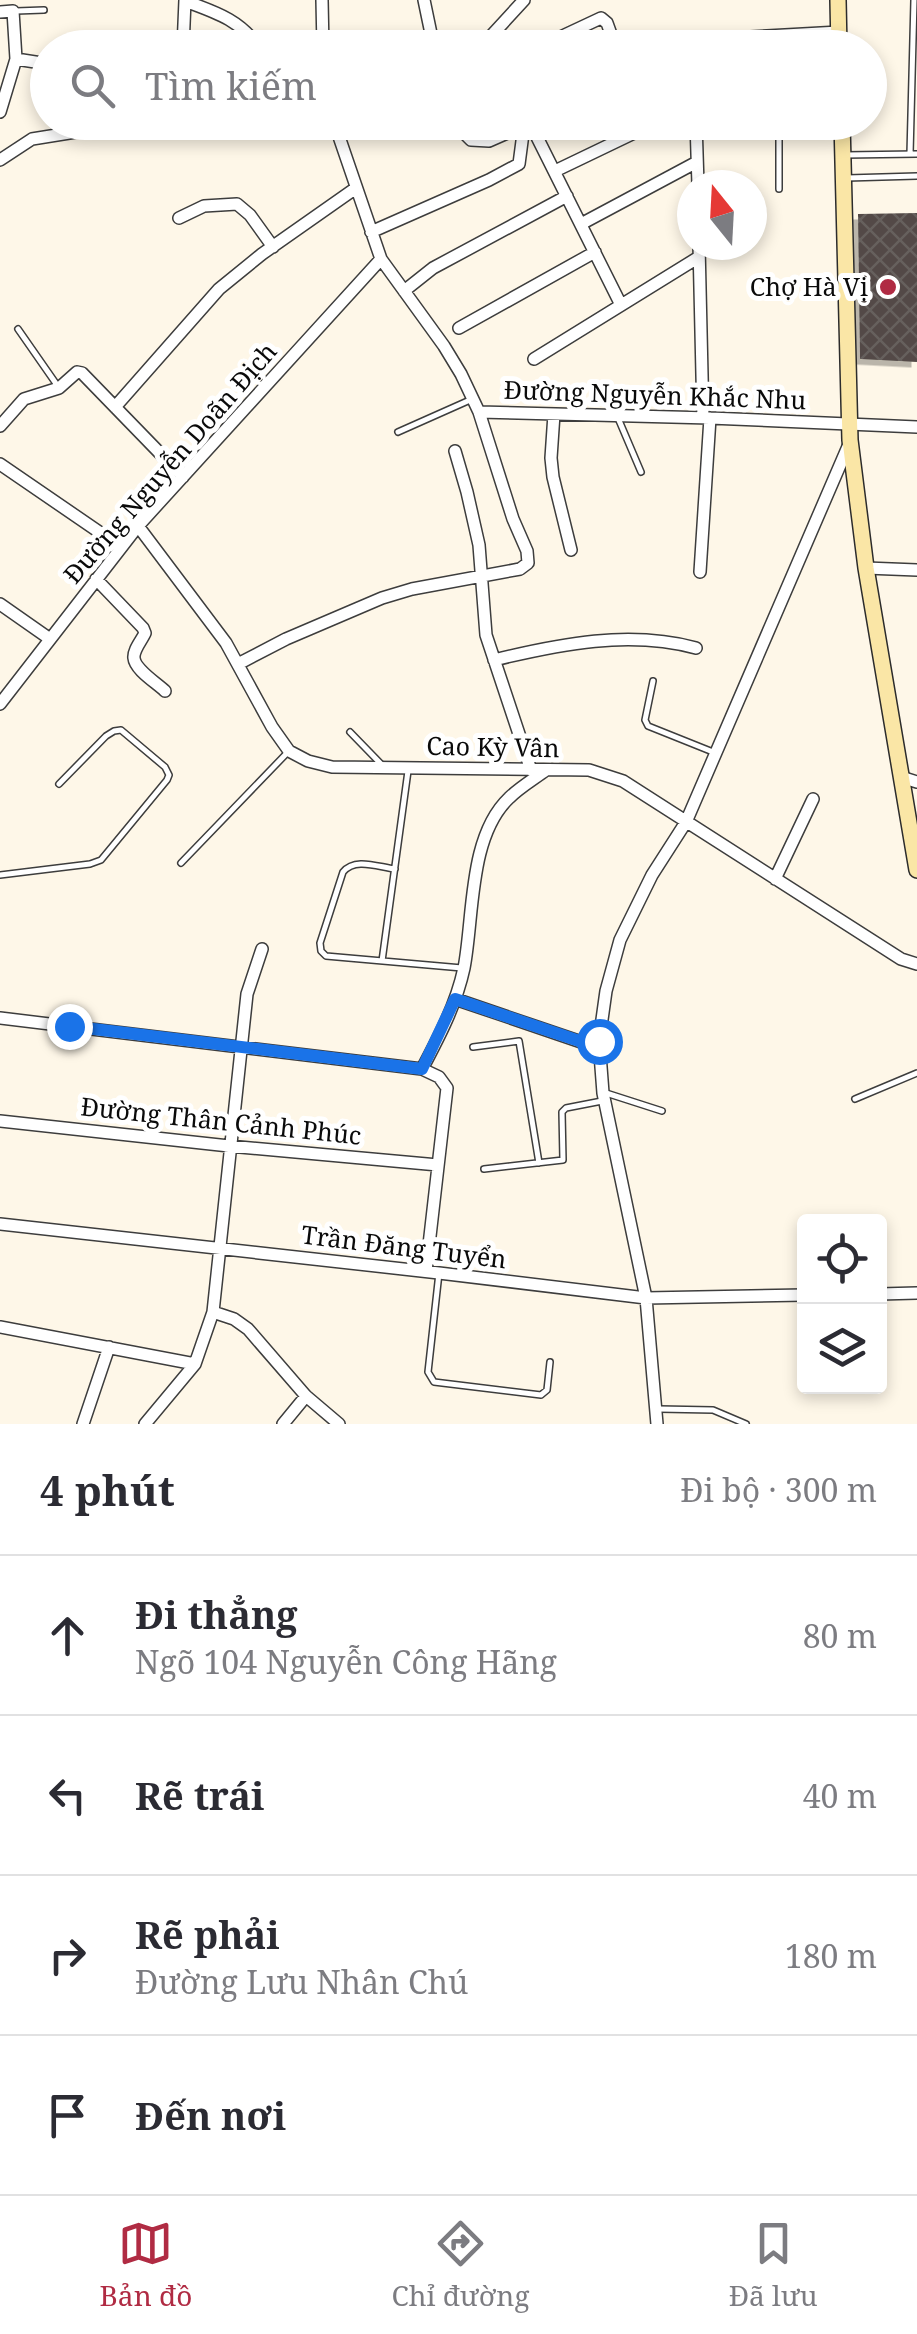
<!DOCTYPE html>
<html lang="vi">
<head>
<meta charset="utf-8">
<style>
	body { margin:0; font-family:"Noto Serif",serif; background:#f7f7f7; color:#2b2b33 }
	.controls { position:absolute; right:30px; bottom:30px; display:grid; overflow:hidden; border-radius:10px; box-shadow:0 5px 15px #0003 }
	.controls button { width:90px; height:90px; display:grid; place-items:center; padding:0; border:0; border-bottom:2px solid #e1e1e2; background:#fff; color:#2b2b33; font:50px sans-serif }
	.compass { position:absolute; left:677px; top:170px; width:90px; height:90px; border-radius:50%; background:#fff; box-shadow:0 5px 15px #0003; rotate:342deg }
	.stop { position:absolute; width:30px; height:30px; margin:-22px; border:8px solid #1a73e8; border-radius:50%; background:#fff }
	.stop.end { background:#1a73e8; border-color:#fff; box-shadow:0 2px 10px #0008 }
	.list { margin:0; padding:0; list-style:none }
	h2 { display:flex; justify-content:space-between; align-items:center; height:130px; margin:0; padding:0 40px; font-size:42px }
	h2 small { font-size:32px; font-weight:400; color:#7c7c81 }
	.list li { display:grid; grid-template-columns:65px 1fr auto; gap:30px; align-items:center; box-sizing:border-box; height:160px; padding:0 40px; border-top:2px solid #e1e1e2 }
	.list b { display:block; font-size:38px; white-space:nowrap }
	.list p { margin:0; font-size:32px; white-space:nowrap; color:#7c7c81 }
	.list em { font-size:32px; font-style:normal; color:#7c7c81 }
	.icon { flex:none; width:55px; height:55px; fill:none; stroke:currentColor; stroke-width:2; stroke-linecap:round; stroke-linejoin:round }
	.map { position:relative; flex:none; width:917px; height:1424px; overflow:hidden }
	.search { position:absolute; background:#fff; box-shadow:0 5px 15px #0003; left:30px; right:30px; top:30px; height:110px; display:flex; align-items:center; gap:25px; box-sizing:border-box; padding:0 35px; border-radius:55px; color:#7c7c81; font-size:38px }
	.sheet { height:770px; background:#fff }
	nav { display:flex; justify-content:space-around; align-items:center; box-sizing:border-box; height:140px; border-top:2px solid #e1e1e2; background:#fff; font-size:28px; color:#7c7c81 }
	nav a { display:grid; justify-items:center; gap:5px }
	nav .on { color:#b02b43 }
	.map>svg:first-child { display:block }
	.building { fill:url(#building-cross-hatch); filter:url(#shadow) }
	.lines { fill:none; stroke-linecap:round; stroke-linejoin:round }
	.lane-casing { stroke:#3d3d3d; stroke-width:8 }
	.street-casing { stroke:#3d3d3d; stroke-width:14 }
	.secondary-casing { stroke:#2c2c2c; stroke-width:18 }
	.lane { stroke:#fff; stroke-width:5 }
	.street { stroke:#fff; stroke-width:11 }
	.secondary { stroke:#fae6a6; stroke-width:15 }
	.route { stroke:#1a73e8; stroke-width:12 }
	.poi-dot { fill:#b02b43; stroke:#fff; stroke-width:4 }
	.labels { text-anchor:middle; stroke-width:10; stroke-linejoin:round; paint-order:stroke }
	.poi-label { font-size:25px; fill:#0a0a0a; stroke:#fff; text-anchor:end }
	.street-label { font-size:25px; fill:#0a0a0a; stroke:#fff }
</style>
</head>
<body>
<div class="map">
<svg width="917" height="1424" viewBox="0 0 917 1424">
	<defs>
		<pattern id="building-cross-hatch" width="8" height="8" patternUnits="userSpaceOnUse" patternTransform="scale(2.5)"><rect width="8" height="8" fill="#524a47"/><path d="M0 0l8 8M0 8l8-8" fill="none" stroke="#66605d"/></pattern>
		<filter id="shadow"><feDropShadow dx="-5.5" dy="5.5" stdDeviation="0" flood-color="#0004"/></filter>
	</defs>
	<rect width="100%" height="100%" fill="#fef7e8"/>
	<path class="building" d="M917 213V362L860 359 858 214Z"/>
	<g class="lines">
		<defs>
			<path id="lane" d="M16 11 44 10
				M779 122V189
				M910 154 914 0
				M845 155 917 154
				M847 178 917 176
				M18 329 57 385
				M618 418 641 472
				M398 432 470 400
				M653 681 645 720 648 726 713 752
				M350 732 383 766
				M181 863 287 753
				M395 869C378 867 355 857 343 872L320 943 321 951 326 956 462 968
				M0 875 90 864 101 860 167 780 169 775 165 767 121 730 114 731 106 736 59 784
				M382 961 408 771
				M473 1047 519 1041 539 1163
				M606 1093 662 1111
				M855 1099 917 1073
				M484 1169 563 1160 562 1112 566 1108 602 1101
				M439 1273 428 1372 434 1382 541 1395 547 1390 550 1362
				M659 1409 713 1410 746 1424"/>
			<path id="street" d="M322 0 323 48
				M424 0 434 48
				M185 1C215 12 241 20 259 48
				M0 12 13 11 16 59 0 112
				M183 48 185 0
				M480 48 524 0
				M537 48 601 18 607 23 616 48
				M679 48 694 40 839 32
				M16 59 48 64
				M334 122 381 259 444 346 461 374 479 412 710 418 917 427
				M458 122 460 129 471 140 489 141 528 124
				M696 122 698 185
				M530 123 621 305
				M88 130 102 132 125 122
				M0 160 32 139 88 130 90 122
				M555 171 657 122
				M179 218 204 206 237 204 250 215 273 247
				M581 224 697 162
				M371 232 489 180 519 164 524 126
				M699 245 703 418
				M404 291 433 268 567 196
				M459 328 595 252
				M534 359 699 257
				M115 407 219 289 262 254 356 188
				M554 414 551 458 553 477 571 550
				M0 426 24 399 59 388 77 372 82 373 183 477
				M455 451 467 492 479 545 486 635 531 770
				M0 464 121 547
				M138 526 226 643 272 727 289 751 308 761 332 767 589 770 623 781 901 959 917 964
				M866 568 917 570
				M700 572 710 418
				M96 579 143 628 145 633C142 640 133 650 134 658 135 670 157 683 165 691
				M0 604 50 639
				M494 660C560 644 629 630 696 648
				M238 664 286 639 382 598 412 589 520 569 528 563 527 551 513 519 479 412
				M0 704 138 526 381 259
				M901 777 917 782
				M775 879 813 799
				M455 999 599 1048
				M0 1018 422 1069 439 1077 447 1088 426 1271
				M422 1069C439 1037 456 1005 464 968 474 917 468 837 509 798 520 787 534 779 546 770
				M0 1121 229 1146 438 1165
				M0 1224 439 1273 646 1298 804 1295
				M880 1294 917 1293
				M213 1312 234 1319 248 1329 306 1396 339 1424
				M0 1327 195 1364
				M83 1424 109 1347
				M145 1424 195 1364 213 1312 247 994 262 949
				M283 1424 306 1396
				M657 1424 646 1298 603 1093 599 1041 606 991 620 940 652 875 686 822 850 442"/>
			<path id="secondary" d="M838 0 839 48
				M842 122 850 440 866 568 917 870"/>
		</defs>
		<use href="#lane" class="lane-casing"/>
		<use href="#street" class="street-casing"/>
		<use href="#secondary" class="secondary-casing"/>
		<use href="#lane" class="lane"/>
		<use href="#street" class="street"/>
		<use href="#secondary" class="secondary"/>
	</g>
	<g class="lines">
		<path class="route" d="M69 1026 422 1069 455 999 600 1048 599 1041"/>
	</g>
	<circle class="poi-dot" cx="888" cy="287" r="10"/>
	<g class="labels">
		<g class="poi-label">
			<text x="868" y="296">Chợ Hà Vị</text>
		</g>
		<g class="street-label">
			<text transform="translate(655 395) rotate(2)" y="9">Đường Nguyễn Khắc Nhu</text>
			<text transform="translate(170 463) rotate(-49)" y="9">Đường Nguyễn Doãn Địch</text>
			<text transform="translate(493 747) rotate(1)" y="9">Cao Kỳ Vân</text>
			<text transform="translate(221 1121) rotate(6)" y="9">Đường Thân Cảnh Phúc</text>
			<text transform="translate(404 1247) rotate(7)" y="9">Trần Đăng Tuyển</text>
		</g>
	</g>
</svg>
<div class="controls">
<button><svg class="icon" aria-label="locate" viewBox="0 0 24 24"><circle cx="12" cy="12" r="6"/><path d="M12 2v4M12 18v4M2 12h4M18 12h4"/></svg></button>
<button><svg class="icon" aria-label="layers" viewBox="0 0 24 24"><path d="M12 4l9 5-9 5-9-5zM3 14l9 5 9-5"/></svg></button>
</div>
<svg class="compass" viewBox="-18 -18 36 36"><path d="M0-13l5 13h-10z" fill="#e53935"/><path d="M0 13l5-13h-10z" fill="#7c7c81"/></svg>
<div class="stop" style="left:599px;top:1041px"></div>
<div class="stop end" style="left:69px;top:1026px"></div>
<div class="search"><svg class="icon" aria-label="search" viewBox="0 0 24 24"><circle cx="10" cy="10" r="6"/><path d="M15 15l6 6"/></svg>Tìm kiếm</div>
</div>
<section class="sheet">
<h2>4 phút<small>Đi bộ · 300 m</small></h2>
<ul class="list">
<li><svg class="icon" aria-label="ahead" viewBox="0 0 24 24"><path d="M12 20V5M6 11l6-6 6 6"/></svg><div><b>Đi thẳng</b><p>Ngõ 104 Nguyễn Công Hãng</p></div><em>80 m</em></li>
<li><svg class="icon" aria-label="left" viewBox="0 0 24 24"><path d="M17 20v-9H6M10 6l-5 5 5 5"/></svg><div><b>Rẽ trái</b></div><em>40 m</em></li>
<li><svg class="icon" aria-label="right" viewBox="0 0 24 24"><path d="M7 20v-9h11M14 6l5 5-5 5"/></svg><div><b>Rẽ phải</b><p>Đường Lưu Nhân Chú</p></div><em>180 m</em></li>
<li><svg class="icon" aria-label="arrive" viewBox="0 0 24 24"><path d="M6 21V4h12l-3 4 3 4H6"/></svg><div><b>Đến nơi</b></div></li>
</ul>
</section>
<nav>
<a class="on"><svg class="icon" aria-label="map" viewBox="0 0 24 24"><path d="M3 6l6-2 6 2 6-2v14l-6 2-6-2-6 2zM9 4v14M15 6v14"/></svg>Bản đồ</a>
<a><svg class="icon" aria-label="directions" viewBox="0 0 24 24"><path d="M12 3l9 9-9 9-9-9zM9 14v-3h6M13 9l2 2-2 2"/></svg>Chỉ đường</a>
<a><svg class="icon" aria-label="saved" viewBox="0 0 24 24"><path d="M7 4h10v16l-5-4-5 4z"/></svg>Đã lưu</a>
</nav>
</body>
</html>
